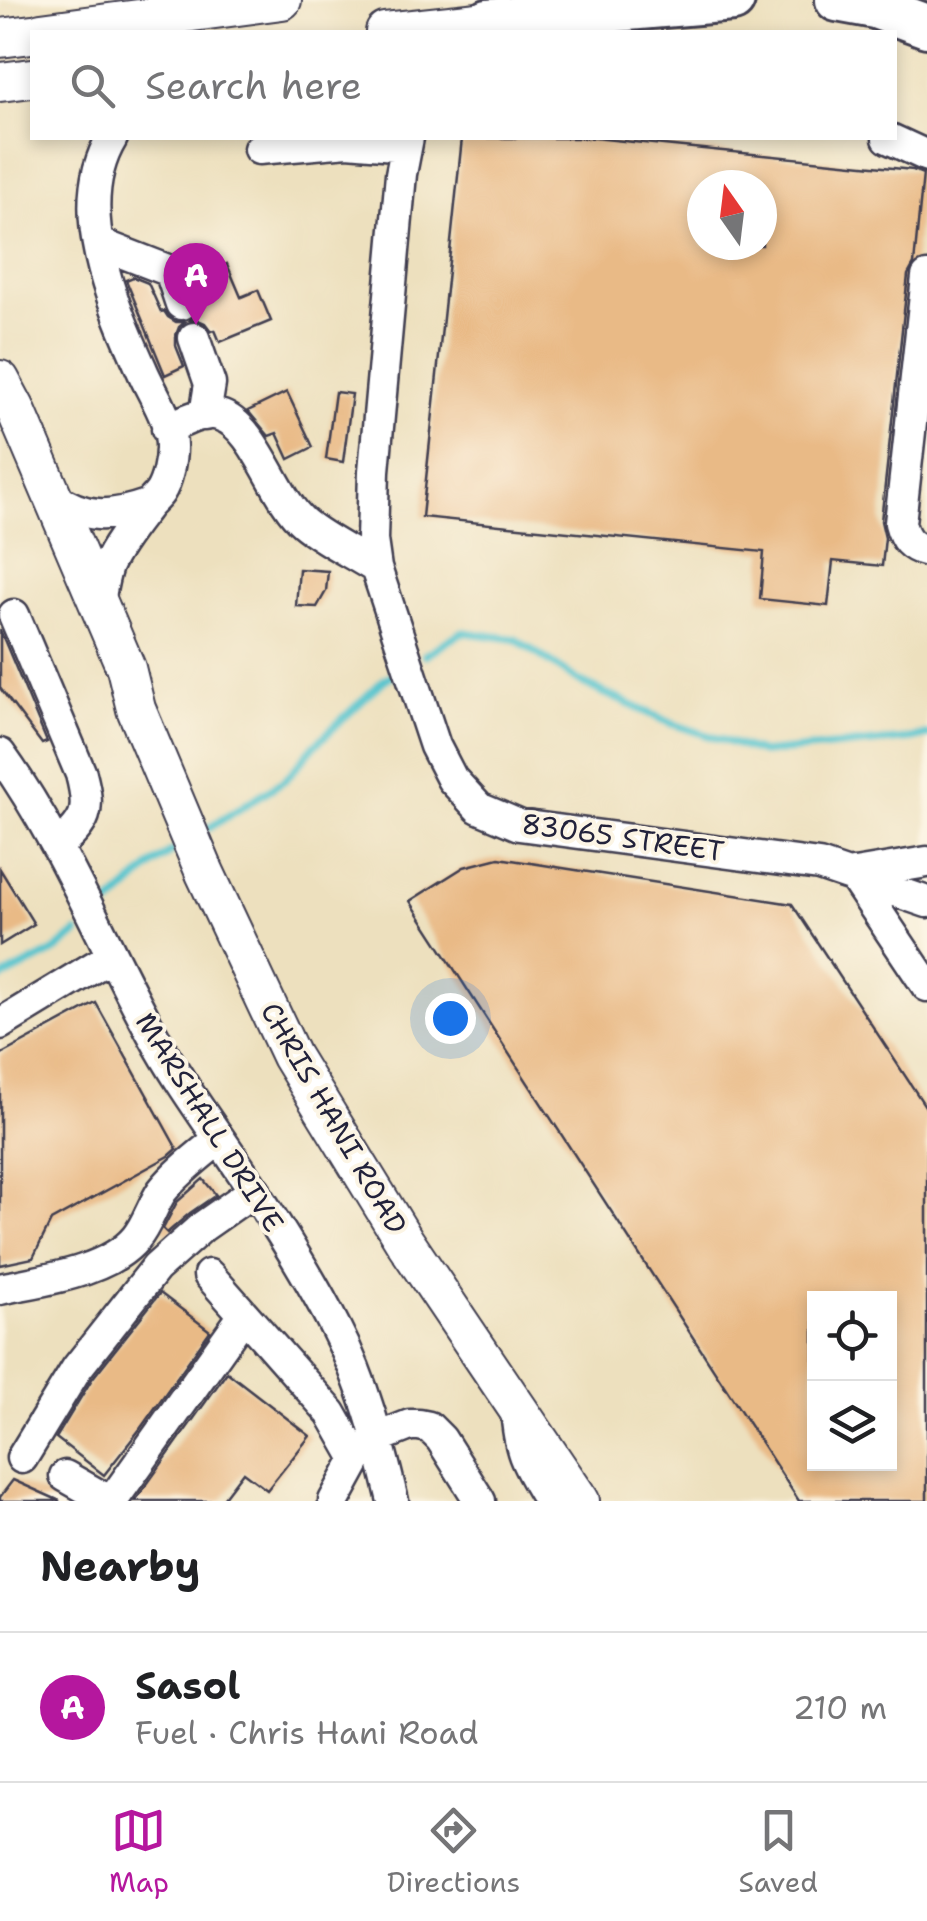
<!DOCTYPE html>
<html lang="en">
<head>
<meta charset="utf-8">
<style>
	body { margin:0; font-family:"Shantell Sans",sans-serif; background:#f2f2f2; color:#202124 }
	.controls { position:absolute; right:30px; bottom:30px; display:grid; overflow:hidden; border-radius:0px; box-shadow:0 5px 15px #0003 }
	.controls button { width:90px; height:90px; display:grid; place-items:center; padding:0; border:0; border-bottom:2px solid #e0e0e0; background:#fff; color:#202124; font:50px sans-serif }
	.compass { position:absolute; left:687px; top:170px; width:90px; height:90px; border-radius:50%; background:#fff; box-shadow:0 5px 15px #0003; rotate:346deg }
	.you { position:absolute; left:450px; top:1018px; width:35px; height:35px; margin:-25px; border:8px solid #fff; border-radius:50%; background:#1a73e8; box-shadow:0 0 0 15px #1a73e833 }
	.badge { display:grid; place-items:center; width:65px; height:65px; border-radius:50%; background:#b5179e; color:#fff; font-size:32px; font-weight:700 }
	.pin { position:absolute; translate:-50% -82px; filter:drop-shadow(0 2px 5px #0008) }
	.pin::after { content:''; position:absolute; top:52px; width:35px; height:30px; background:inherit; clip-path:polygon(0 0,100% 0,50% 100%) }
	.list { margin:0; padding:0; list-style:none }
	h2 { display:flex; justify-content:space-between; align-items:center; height:130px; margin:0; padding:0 40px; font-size:42px }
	h2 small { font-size:32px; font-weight:400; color:#757577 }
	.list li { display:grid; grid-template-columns:65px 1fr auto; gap:30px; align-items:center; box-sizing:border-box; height:150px; padding:0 40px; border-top:2px solid #e0e0e0 }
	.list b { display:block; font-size:38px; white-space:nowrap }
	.list p { margin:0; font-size:32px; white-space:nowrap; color:#757577 }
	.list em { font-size:32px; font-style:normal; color:#757577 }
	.icon { flex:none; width:55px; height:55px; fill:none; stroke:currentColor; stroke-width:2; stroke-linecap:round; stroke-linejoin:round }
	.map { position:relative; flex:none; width:927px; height:1501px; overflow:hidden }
	.search { position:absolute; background:#fff; box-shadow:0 5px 15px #0003; left:30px; right:30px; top:30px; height:110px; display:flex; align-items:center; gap:25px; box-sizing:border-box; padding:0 35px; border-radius:0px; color:#757577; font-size:38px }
	.sheet { height:280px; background:#fff }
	nav { display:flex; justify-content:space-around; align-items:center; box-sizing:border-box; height:140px; border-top:2px solid #e0e0e0; background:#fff; font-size:28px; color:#757577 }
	nav a { display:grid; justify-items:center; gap:5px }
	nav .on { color:#b5179e }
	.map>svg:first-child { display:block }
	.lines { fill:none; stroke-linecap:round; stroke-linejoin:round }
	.stream { stroke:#57c4ce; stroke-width:8 }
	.building { fill:#e9ba86; fill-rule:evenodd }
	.minor-casing { stroke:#403e4f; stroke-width:35 }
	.major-casing { stroke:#403e4f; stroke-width:42 }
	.highway-casing { stroke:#403e4f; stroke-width:48 }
	.minor { stroke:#fff; stroke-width:30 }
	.major { stroke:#fff; stroke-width:38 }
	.highway { stroke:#fff; stroke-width:42 }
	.labels { text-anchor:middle; stroke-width:8; stroke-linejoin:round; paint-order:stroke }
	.street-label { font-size:28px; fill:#22223b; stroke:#fcf5e5 }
</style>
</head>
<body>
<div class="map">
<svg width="927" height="1501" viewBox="0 0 927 1501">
	<rect width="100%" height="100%" fill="#fcf5e5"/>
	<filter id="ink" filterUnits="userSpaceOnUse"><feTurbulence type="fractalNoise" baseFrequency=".01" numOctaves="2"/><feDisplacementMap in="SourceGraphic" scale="20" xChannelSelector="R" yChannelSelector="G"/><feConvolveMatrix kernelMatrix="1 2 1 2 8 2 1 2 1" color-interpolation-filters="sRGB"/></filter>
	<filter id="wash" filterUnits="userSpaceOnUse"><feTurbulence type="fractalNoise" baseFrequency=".0048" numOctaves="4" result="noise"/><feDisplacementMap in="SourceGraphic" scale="40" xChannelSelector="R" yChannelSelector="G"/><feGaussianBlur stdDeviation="2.25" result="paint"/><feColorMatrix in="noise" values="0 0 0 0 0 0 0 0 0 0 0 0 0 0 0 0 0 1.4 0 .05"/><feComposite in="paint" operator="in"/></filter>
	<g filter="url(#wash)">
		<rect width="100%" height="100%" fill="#ede0be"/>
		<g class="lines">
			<path class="stream" d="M425 655 462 632 515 639 582 683 673 724 762 753 911 739 927 735
				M209 828 286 779 314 746 384 680 392 675
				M110 905 154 864 173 851
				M0 979 57 950 77 933"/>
		</g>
		<g id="blocks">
			<path class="building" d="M462 138H594L913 170 923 174 914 264 908 275 881 521 885 538 882 566 833 561 828 606 760 599 764 552 422 517ZM702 185H762V245H702Z
				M227 264 241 297 258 290 271 321 220 342 215 330 211 331 205 323 198 320H190L199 309 198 296H200L192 279Z
				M133 277 148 283 161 312 164 311 168 317 176 322H185L179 327 176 335V346L184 366 165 375 126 280Z
				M287 392 313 447 289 459 277 433 269 436 248 411Z
				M335 392 352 394 343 462 326 459Z
				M299 569 328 571 326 591 317 607 296 606Z
				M0 630 47 742 42 744 0 688Z
				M499 858 792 904 927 1109V1501H799L410 901 464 867ZM814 1298H890V1464H814Z
				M0 869 34 924 0 945Z
				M96 1003 177 1149 169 1156 51 1221 33 1258 0 1265V1055Z
				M203 1179 216 1195 190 1213 167 1233 163 1229 177 1202Z
				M160 1293 210 1331 140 1429 104 1475 56 1438 92 1379Z
				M227 1372 310 1436 267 1490 243 1472 221 1501H135Z
				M13 1480 60 1501H0V1497Z"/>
		</g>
	</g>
	<g filter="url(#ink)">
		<use href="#blocks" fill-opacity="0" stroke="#403e4f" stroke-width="2.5"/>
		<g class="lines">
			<defs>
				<path id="minor" d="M408 138 401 174 374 471 372 540 376 568 435 746 452 779 479 808 519 825 819 865 927 902
					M888 138 927 156
					M259 149 348 141 406 146
					M98 243 170 271 181 304
					M927 277 900 523C904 539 910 547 927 551
					M194 338 210 384 205 415
					M167 429C182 422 202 410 219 415 256 425 274 498 304 523 323 539 354 554 376 568
					M52 496C85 519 110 518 147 505
					M99 603C101 591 103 578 107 566 116 546 132 526 145 509 149 503 156 498 160 492 167 481 171 461 171 448 172 421 152 394 142 370 112 303 70 207 112 138
					M14 615 81 774C91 812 87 821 57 847
					M0 754C62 840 101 940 152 1033 182 1089 221 1138 255 1192 283 1235 313 1283 336 1329 364 1383 379 1442 393 1501
					M852 874 927 986
					M855 874 927 862
					M0 1024 112 956
					M209 1275 331 1413 357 1459
					M0 1289C41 1280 107 1273 136 1238 147 1225 152 1206 162 1191 178 1171 200 1155 219 1139
					M516 1408C519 1453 526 1463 549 1501
					M22 1458 77 1368 156 1268 202 1227 255 1190
					M65 1476 109 1501
					M112 1501 244 1315
					M334 1501 357 1459 377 1438 410 1425H419L429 1427 441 1439 480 1501"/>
				<path id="major" d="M41 32 282 0
					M385 32 488 21
					M0 38 32 34
					M0 82 32 78
					M0 380 15 408 126 668 136 709 205 873 291 1056 405 1242 580 1501"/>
				<path id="highway" d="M837 0 875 7 927 26
					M488 21 733 0"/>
			</defs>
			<use href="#minor" class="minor-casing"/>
			<use href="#major" class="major-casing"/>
			<use href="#highway" class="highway-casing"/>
			<use href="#minor" class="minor"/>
			<use href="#major" class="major"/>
			<use href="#highway" class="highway"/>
		</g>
	</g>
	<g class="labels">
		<g class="street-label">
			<text transform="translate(623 837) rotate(8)" y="10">83065 STREET</text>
			<text transform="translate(334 1118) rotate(60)" y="10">CHRIS HANI ROAD</text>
			<text transform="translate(210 1122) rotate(58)" y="10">MARSHALL DRIVE</text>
		</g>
	</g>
</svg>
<div class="controls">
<button><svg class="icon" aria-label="locate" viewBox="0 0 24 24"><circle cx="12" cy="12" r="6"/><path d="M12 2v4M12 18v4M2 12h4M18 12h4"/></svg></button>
<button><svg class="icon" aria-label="layers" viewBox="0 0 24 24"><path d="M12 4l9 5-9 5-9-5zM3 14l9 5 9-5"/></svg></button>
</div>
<svg class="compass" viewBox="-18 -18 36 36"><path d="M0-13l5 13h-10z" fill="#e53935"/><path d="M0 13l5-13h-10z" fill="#757577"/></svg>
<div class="you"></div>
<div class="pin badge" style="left:196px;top:325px">A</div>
<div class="search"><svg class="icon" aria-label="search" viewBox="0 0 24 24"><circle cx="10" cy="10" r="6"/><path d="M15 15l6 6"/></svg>Search here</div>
</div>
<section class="sheet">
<h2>Nearby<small></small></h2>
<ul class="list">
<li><span class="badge">A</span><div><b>Sasol</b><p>Fuel · Chris Hani Road</p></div><em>210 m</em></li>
</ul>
</section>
<nav>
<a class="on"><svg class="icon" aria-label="map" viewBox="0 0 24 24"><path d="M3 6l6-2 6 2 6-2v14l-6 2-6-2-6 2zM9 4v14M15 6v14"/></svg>Map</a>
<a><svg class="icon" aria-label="directions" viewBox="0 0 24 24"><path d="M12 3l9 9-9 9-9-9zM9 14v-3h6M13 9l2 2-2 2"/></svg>Directions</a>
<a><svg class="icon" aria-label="saved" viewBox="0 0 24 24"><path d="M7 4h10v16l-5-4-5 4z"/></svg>Saved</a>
</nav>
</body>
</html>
